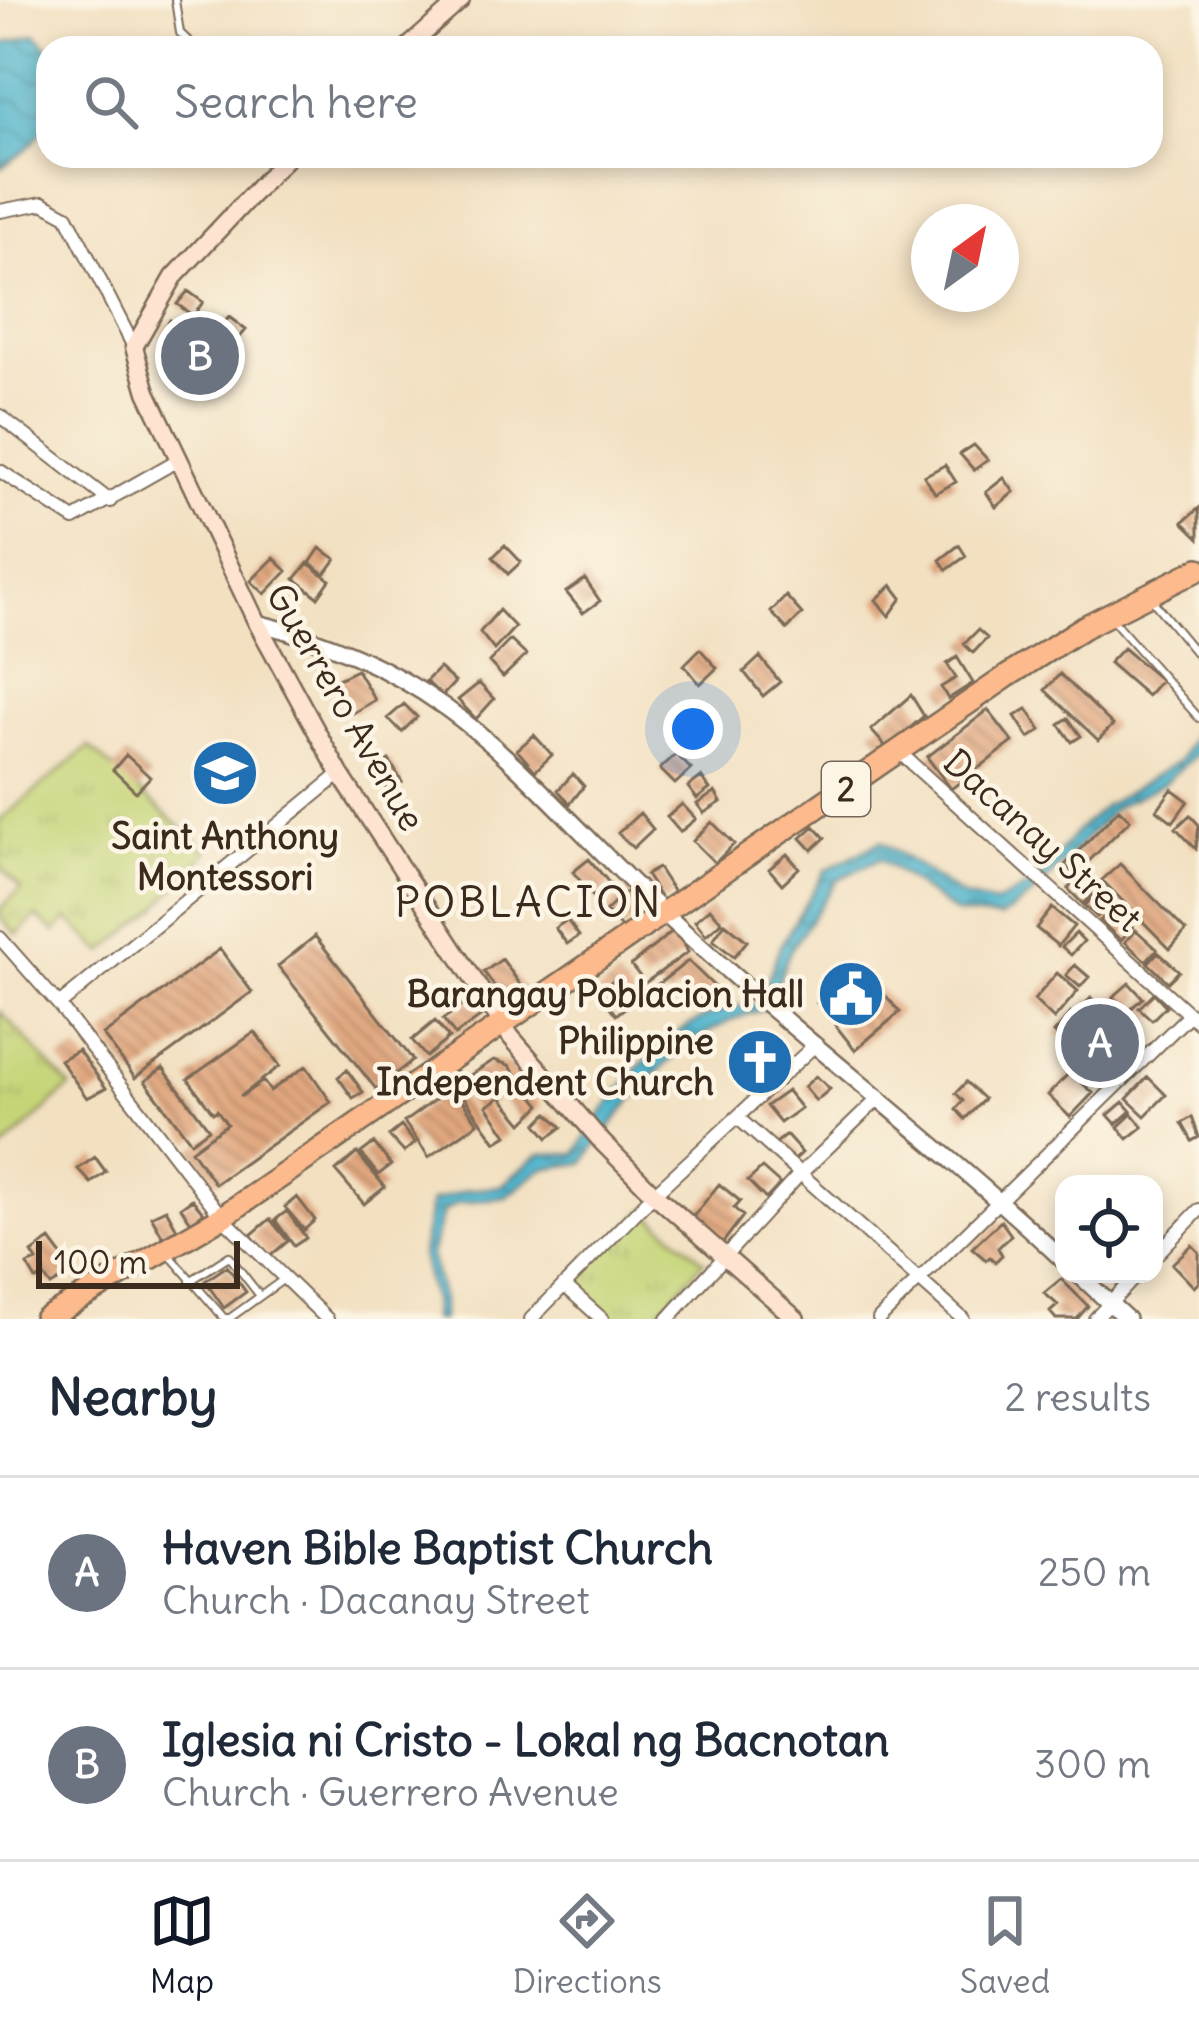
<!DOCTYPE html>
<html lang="en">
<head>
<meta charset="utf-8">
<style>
	body { margin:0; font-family:Delius,sans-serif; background:#f6f6f7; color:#1f2937 }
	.controls { position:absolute; right:36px; bottom:36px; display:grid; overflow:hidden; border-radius:24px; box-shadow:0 6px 18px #0003 }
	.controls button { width:108px; height:108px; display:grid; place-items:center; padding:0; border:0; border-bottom:3px solid #e0e1e3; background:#fff; color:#1f2937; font:60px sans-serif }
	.compass { position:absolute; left:911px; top:204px; width:108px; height:108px; border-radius:50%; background:#fff; box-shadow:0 6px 18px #0003; rotate:33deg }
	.scale { position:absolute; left:36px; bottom:30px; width:204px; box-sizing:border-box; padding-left:12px; border:6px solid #3b2a1e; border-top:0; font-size:33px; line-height:42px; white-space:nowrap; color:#3b2a1e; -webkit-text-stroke:9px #fcf5e5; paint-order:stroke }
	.you { position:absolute; left:693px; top:729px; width:42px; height:42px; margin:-30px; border:9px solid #fff; border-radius:50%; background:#1a73e8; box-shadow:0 0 0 18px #1a73e833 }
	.badge { display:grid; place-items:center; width:78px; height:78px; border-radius:50%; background:#111827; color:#fff; font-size:39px; font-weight:700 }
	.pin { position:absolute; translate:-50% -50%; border:6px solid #fff; box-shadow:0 3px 12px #0006 }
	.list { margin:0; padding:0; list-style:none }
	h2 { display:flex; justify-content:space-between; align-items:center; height:156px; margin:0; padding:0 48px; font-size:51px }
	h2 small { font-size:39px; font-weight:400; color:#747a83 }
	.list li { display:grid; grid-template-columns:78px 1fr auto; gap:36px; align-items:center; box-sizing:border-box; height:192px; padding:0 48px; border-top:3px solid #e0e1e3 }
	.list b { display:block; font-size:45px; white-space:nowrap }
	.list p { margin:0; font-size:39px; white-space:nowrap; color:#747a83 }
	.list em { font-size:39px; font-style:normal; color:#747a83 }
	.icon { flex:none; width:66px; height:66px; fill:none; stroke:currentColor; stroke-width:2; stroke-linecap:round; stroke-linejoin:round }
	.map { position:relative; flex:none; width:1199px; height:1319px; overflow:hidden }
	.search { position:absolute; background:#fff; box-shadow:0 6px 18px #0003; left:36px; right:36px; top:36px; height:132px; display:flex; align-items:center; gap:30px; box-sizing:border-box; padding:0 42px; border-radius:36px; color:#747a83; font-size:45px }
	.sheet { height:540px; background:#fff }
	nav { display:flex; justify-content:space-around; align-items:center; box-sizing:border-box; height:168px; border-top:3px solid #e0e1e3; background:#fff; font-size:33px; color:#747a83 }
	nav a { display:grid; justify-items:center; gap:6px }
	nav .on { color:#111827 }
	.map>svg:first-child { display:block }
	.grass { fill:url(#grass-tufts); stroke:#807f4a; stroke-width:3 }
	.water { fill:url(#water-waves); stroke:#446e75; stroke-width:3 }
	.building { fill:url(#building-back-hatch) }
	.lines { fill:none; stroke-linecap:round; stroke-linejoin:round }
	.service-casing { stroke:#7b6a57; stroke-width:10 }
	.minor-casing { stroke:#7b6a57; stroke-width:16 }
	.tertiary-casing { stroke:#7b6a57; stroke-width:20 }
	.secondary-casing { stroke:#7b6a57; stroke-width:21 }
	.trunk-casing { stroke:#7b6a57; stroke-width:26 }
	.service { stroke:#fff; stroke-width:6 }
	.minor { stroke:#fff; stroke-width:12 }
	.tertiary { stroke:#fff; stroke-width:15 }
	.secondary { stroke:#fee3d1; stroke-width:16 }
	.trunk { stroke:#fcba8d; stroke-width:21 }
	.labels { text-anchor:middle; stroke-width:9; stroke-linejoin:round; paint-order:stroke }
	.shield { fill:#fcf5e5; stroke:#75675a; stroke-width:3 }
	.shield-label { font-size:33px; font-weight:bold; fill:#3b2a1e }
	.street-label { font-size:36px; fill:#3b2a1e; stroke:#fcf5e5 }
	.poi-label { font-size:36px; font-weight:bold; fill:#3b2a1e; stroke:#fcf5e5; text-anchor:end }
	.quarter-label { font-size:42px; letter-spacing:3px; fill:#3b2a1e; stroke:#fcf5e5 }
</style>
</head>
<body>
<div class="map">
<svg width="1199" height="1319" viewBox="0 0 1199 1319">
	<defs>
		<pattern id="grass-tufts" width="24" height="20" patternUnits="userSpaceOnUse" patternTransform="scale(3)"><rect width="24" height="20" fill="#c5d477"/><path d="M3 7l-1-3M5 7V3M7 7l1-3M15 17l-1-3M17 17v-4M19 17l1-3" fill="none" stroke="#aab666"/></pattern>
		<pattern id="water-waves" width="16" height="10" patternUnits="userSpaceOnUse" patternTransform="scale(3)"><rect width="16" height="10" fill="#4db3cc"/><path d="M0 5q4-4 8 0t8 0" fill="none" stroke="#4192a5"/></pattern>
		<pattern id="building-back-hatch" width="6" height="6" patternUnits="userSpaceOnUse" patternTransform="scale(3)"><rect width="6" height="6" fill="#e1a77f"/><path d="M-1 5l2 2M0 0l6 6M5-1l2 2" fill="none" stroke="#b88867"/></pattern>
	</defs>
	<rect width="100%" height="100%" fill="#fcf5e5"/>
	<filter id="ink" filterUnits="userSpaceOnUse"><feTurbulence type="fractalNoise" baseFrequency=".00833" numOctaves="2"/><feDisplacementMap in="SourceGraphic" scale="24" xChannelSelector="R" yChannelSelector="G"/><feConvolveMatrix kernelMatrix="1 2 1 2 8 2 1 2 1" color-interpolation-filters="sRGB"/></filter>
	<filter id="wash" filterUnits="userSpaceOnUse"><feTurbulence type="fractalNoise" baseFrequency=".004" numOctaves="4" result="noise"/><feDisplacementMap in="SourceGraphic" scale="48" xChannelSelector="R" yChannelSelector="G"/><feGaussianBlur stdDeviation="2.7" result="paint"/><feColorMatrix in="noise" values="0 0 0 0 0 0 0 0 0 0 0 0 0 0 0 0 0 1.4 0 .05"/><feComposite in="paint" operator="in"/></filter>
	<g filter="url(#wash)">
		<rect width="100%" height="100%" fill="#f2e0c1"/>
		<path class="grass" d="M89 747 208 851 157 908 103 952 68 919 55 932 36 916 17 935 0 918V909L21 889 0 866V820Z
			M0 1011 70 1087 0 1152Z
			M645 1210 704 1261 652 1319H608L569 1287Z"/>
		<path class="water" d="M36 34 49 48C43 111 65 128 0 168V45Z
			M1199 726V751L1164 783 1115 807 1035 893 1000 918 956 914 880 859 837 880 790 951 767 1009C682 1027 633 1097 583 1163L542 1169 506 1197 458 1203 443 1212 431 1255 442 1301V1319H433V1305L421 1255 431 1202 467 1190 501 1186 540 1154H576C618 1085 673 1008 759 1004L780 946 826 870 881 841 963 897 995 904 1032 884 1079 829 1105 806 1179 761Z"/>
		<g id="blocks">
			<path class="building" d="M188 291 203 302 193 316 177 304Z
				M229 317 246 330 215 366 198 353Z
				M170 320 182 328 172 343 160 336Z
				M974 445 988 460 974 470 960 454Z
				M945 465 956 482 935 493 924 476Z
				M1004 478 1014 492 996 507 986 492Z
				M1199 508V538L1183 522Z
				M505 545 521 562 508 574 493 557Z
				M959 545 966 556 947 570 940 560Z
				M320 548 336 559 325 574 310 563Z
				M274 558 287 571 265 594 251 581Z
				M308 563 330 580 318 597 295 579Z
				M585 579 600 601 583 613 566 592Z
				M892 585 902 598 889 616 876 600Z
				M786 596 802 614 787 629 771 612Z
				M499 610 515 627 494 650 480 632Z
				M978 630 987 638 973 653 964 644Z
				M510 640 526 655 503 677 489 662Z
				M1123 648 1161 680 1147 696 1109 663Z
				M700 649 717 668 700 684 684 665Z
				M760 657 780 682 763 696 744 672Z
				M957 657 973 683 948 699 941 687 956 678 947 664Z
				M439 668 455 682 442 696 426 681Z
				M357 670 375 700 353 713 334 681Z
				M1060 674 1113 725 1098 740 1045 690Z
				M479 683 494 699 476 719 458 700Z
				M911 695 924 716 887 748 871 730Z
				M404 704 417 717 402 732 388 718Z
				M1027 709 1041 730 1029 738 1015 716Z
				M988 710 1013 742 951 789 927 757Z
				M1068 718 1081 736 1072 742 1059 724Z
				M534 735 552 755 535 771 517 750Z
				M676 754 691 769 675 784 660 769Z
				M126 755 150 777 136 792 113 770Z
				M389 760 402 782 388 791 374 768Z
				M573 774 584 786 570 804 558 790Z
				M701 777 710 789 697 799 688 787Z
				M1172 789 1188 801 1173 822 1157 810Z
				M715 792 721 802 704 813 697 804Z
				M682 804 696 819 680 832 667 817Z
				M1119 809 1130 820 1075 875 1065 865Z
				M640 813 653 829 633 848 618 833Z
				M1190 815 1199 825 1196 849 1176 828Z
				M712 822 734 844 715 863 693 841Z
				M814 826 825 838 812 850 801 838Z
				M787 854 799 868 782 884 769 869Z
				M589 859 611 885 595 899 573 872Z
				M1120 864 1186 931 1170 949 1102 880Z
				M658 868 675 894 663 902 646 875Z
				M1078 877 1094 892 1083 904 1068 889Z
				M627 891 645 910 623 930 606 911Z
				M1096 893 1108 905 1097 917 1085 906Z
				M710 908 722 922 706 935 695 921Z
				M1052 908 1074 926 1058 946 1036 928Z
				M1112 908 1133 927 1121 940 1100 921Z
				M567 920 579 936 567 944 555 928Z
				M725 923 747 941 734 957 713 940Z
				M675 929 688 952 645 983 631 965Z
				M1136 930 1157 949 1146 961 1125 942Z
				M1076 933 1084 941 1071 955 1062 947Z
				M315 936 413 1060 376 1089 278 966Z
				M220 949 252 992 135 1078 103 1035Z
				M1158 952 1179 971 1168 982 1148 963Z
				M502 959 525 991 507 1004 484 972Z
				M688 961 721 993 705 1008 680 988 668 997 657 985Z
				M1075 965 1089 977 1080 987 1066 975Z
				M1057 973 1078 991 1054 1019 1034 1000Z
				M617 977 636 999 616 1015 598 992Z
				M1129 983 1143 998 1127 1012 1113 997Z
				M834 987 848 1002 831 1018 817 1003Z
				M880 989 900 1012 855 1050 836 1026Z
				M1154 993 1166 1006 1152 1020 1139 1008Z
				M475 997 486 1013 455 1035 443 1019Z
				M1091 998 1107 1015 1094 1028 1078 1011Z
				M1071 1013 1085 1025 1068 1045 1054 1033Z
				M435 1021 449 1038 426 1057 412 1040Z
				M1094 1031 1113 1047 1106 1055 1087 1039Z
				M1119 1031 1139 1050 1129 1059 1109 1040Z
				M255 1032 280 1066 240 1097 263 1081 270 1091 306 1066 331 1102 215 1184 191 1150 227 1124 217 1110 213 1113 188 1079Z
				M767 1038 784 1059 752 1086 735 1065Z
				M78 1050 106 1088 87 1098 60 1060Z
				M1071 1054 1099 1075 1092 1084 1064 1063Z
				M1114 1058 1121 1069 1107 1079 1100 1068Z
				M494 1060 509 1065 541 1105 523 1123 501 1097 487 1106 507 1135 496 1142 455 1085Z
				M163 1068 209 1129 191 1142 145 1081Z
				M347 1070 363 1092 353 1098 338 1077Z
				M1070 1072 1093 1093 1070 1117 1048 1095Z
				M816 1076 830 1089 816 1101 804 1087Z
				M1148 1077 1166 1095 1145 1116 1127 1099Z
				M966 1082 984 1099 965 1119 956 1109 963 1101 956 1093Z
				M452 1087 478 1123 429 1157 404 1122Z
				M787 1091 801 1108 780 1123 766 1106Z
				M1123 1102 1131 1111 1116 1124 1108 1115Z
				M548 1113 562 1127 548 1138 537 1124Z
				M1132 1114 1143 1127 1128 1139 1118 1127Z
				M1192 1117 1199 1137 1192 1141 1182 1123Z
				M401 1126 415 1143 404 1152 389 1136Z
				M786 1135 802 1153 792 1162 776 1143Z
				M374 1143 391 1165 378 1175 361 1153Z
				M357 1153 385 1187 364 1204 336 1171Z
				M95 1157 106 1172 91 1183 78 1169Z
				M762 1168 780 1184 766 1199 748 1181Z
				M719 1184 740 1201 734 1208 743 1216 721 1245 692 1218Z
				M297 1197 315 1220 304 1230 285 1207Z
				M192 1199 204 1213 191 1222 181 1207Z
				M166 1209 177 1229 163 1237 151 1216Z
				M287 1211 306 1238 294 1246 275 1220Z
				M270 1219 288 1241 269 1257 251 1235Z
				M1001 1221 1011 1235 998 1248 1002 1255 995 1262 990 1257 986 1260 972 1248Z
				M50 1240 74 1272 51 1286 44 1276 36 1280 27 1265 37 1261 32 1253Z
				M1192 1245 1199 1252V1282L1194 1287 1172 1264Z
				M227 1266 246 1292 224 1308 205 1281Z
				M1061 1279 1088 1306 1077 1319H1056L1050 1312 1058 1305 1044 1293Z"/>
		</g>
	</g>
	<g filter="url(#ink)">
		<use href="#blocks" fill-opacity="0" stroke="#7b6a57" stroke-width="3"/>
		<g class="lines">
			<defs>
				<path id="service" d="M175 0 180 33 196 48
					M1152 600 1199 657
					M1111 618 1199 718
					M168 1253 224 1318H230L284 1279
					M190 1281 229 1256 260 1296"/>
				<path id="minor" d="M0 211 43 203 67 216 134 347
					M0 416 110 501
					M0 471 74 519 178 460
					M899 752 1199 1023
					M0 938 59 1005 222 1217 327 1319
					M59 1005 340 774
					M737 1117 963 1319
					M1154 1257 1199 1210
					M564 1285 602 1319
					M531 1319 654 1194 816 1044
					M668 1319 799 1175 877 1100
					M879 1319 1190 1014
					M1095 1319 1138 1274"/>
				<path id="tertiary" d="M257 623C457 671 525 783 665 914 794 1034 936 1140 1064 1261
					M1078 1274 1127 1319"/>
				<path id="secondary" d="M407 48 461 0
					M288 156 174 277 134 347 147 392 257 623 340 774 511 1037 603 1143 654 1194 796 1319"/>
				<path id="trunk" d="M45 1319 222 1217 1006 677 1084 627 1199 569"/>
			</defs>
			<use href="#service" class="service-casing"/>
			<use href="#minor" class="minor-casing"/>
			<use href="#tertiary" class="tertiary-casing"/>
			<use href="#secondary" class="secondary-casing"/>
			<use href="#trunk" class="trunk-casing"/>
			<use href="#service" class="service"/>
			<use href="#minor" class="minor"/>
			<use href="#tertiary" class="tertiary"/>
			<use href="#secondary" class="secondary"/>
			<use href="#trunk" class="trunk"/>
		</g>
	</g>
	<defs>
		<symbol id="school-disc" viewBox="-11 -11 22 22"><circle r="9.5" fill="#1f6fb2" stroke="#fcf5e5"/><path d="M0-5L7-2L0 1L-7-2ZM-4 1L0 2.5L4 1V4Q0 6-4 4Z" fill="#fff"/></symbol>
		<symbol id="civic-disc" viewBox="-11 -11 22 22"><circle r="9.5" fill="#1f6fb2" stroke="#fcf5e5"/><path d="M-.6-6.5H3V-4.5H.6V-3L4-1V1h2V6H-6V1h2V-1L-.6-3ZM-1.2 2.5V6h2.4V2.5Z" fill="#fff"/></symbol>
		<symbol id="church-disc" viewBox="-11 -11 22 22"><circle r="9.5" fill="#1f6fb2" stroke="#fcf5e5"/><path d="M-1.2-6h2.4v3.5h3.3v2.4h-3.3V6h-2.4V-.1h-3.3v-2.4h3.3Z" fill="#fff"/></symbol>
	</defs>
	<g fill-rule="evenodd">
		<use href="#school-disc" x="187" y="735" width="76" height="76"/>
		<use href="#civic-disc" x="813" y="956" width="76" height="76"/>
		<use href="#church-disc" x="722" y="1024" width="76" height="76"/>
	</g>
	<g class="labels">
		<rect class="shield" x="822" y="762" width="48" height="54" rx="9"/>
		<g class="shield-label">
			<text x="846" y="801">2</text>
		</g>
		<g class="street-label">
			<text transform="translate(346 707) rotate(60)" y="13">Guerrero Avenue</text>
			<text transform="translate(1043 840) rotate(42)" y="13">Dacanay Street</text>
		</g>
		<g class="poi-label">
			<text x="225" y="849" text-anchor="middle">Saint Anthony<tspan x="225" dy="41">Montessori</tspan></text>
			<text x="804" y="1007">Barangay Poblacion Hall</text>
			<text x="714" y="1054">Philippine<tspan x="714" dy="41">Independent Church</tspan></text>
		</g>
		<g class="quarter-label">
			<text x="529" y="917">POBLACION</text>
		</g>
	</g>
</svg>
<div class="controls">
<button><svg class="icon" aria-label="locate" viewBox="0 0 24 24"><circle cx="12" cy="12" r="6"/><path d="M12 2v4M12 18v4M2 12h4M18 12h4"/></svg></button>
</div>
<svg class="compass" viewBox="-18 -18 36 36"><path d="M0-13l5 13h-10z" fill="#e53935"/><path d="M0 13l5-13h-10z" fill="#747a83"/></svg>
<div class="scale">100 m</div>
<div class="you"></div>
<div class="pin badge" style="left:1100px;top:1043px;background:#6b7280">A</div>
<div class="pin badge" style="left:200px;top:356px;background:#6b7280">B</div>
<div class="search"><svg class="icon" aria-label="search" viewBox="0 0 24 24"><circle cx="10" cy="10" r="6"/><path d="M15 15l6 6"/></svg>Search here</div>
</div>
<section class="sheet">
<h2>Nearby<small>2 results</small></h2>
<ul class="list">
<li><span class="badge" style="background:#6b7280">A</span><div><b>Haven Bible Baptist Church</b><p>Church · Dacanay Street</p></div><em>250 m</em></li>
<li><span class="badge" style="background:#6b7280">B</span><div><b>Iglesia ni Cristo - Lokal ng Bacnotan</b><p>Church · Guerrero Avenue</p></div><em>300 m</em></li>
</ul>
</section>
<nav>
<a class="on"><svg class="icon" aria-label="map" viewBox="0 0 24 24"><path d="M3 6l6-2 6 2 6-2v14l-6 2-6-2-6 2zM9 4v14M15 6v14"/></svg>Map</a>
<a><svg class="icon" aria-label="directions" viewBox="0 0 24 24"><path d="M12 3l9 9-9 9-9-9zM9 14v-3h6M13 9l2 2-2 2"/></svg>Directions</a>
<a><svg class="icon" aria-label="saved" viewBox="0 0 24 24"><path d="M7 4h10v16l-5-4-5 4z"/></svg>Saved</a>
</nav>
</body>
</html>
